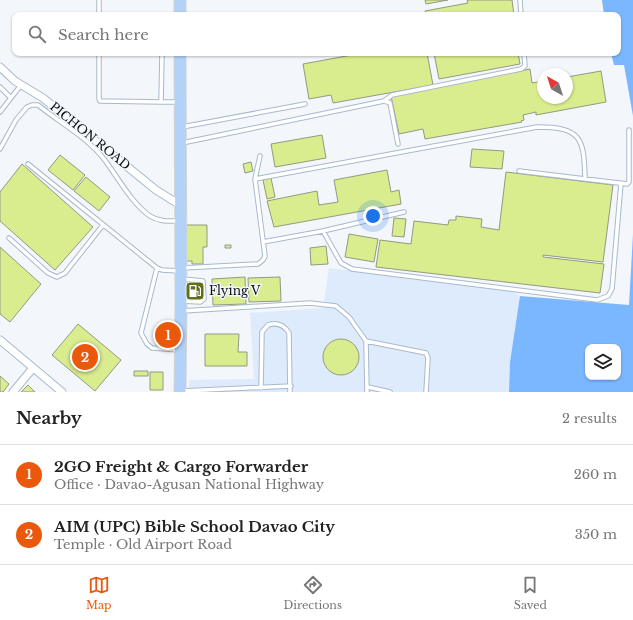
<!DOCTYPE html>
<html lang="en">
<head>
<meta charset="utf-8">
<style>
	body { margin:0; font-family:"Libre Baskerville",serif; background:#f2f2f2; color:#222 }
	.controls { position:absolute; right:12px; bottom:12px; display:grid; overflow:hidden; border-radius:8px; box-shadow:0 1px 3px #0004 }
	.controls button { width:36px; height:36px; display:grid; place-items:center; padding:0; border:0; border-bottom:1px solid #e0e0e0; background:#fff; color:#222; font:20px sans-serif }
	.compass { position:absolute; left:537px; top:68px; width:36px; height:36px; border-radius:50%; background:#fff; box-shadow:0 1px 3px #0004; rotate:321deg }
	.you { position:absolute; left:373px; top:216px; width:14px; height:14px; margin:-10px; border:3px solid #fff; border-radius:50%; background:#1a73e8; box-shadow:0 0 0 6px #1a73e833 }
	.badge { display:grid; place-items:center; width:26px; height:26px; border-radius:50%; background:#ea580c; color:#fff; font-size:13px; font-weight:700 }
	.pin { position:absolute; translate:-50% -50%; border:2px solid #fff; box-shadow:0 1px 4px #0006 }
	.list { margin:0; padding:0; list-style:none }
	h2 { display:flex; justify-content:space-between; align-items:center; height:52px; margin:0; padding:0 16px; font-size:17px }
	h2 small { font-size:13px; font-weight:400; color:#767676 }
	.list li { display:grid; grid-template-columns:26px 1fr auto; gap:12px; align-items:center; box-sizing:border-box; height:60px; padding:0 16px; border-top:1px solid #e0e0e0 }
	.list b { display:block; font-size:15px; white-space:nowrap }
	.list p { margin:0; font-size:13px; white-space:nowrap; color:#767676 }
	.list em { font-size:13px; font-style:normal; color:#767676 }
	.icon { flex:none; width:22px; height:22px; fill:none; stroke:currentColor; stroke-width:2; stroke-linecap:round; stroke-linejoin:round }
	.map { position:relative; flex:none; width:633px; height:392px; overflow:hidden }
	.search { position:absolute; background:#fff; box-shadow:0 1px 3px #0004; left:12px; right:12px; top:12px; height:44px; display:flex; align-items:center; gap:10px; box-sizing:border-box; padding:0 14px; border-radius:8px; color:#767676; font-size:15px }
	.sheet { height:172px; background:#fff }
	nav { display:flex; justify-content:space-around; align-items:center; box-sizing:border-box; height:56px; border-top:1px solid #e0e0e0; background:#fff; font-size:11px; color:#767676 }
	nav a { display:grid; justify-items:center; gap:2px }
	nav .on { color:#ea580c }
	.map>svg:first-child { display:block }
	.built { fill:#deebfc }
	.water { fill:#7bb7ff; fill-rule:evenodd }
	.building { fill:#d9ed8f; stroke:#949981 }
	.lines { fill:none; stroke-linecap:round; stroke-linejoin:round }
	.service-casing { stroke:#a8b9cd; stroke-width:5.5 }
	.minor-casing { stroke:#a8b9cd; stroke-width:9 }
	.primary-casing { stroke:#d3d4d5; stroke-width:13 }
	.service { stroke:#fff; stroke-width:3.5 }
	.minor { stroke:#fff; stroke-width:7 }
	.primary { stroke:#b2d2f8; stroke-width:11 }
	.labels { text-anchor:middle; stroke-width:3; stroke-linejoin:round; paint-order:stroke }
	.street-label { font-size:12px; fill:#090f16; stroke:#f3f6fb }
	.poi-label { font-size:12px; fill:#090f16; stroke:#f3f6fb; text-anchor:start }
</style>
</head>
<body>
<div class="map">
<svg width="633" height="392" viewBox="0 0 633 392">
	<rect width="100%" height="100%" fill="#f3f6fb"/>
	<path class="built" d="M329 268 508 289 520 296 510 362 509 392H189V380L254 379 250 313 323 308Z"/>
	<path class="water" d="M602 0H633V116L624 65H614L611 53H618V15H604Z
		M633 234V392H509L510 362 520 296 629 305ZM588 347H618V377H588Z"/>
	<path class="building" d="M425 0H448L426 4Z
		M467 0H512L514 15H426L425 11 468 3Z
		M363 53H427L433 85 333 103 331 95 309 99 303 64Z
		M434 53H518L520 64 439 79Z
		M530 69 532 83 543 81V98H567V77L601 71 606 102 536 115V112L523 115 524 120 521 121 522 122 425 139 423 129 399 134 391 96Z
		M322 135 326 158 275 167 271 144Z
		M472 149 504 151 502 169 470 167Z
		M60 155 85 175 73 190 48 170Z
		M251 162 253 171 245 173 243 164Z
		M22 164 93 227 55 270 0 221V192Z
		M387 170 391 192 399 190 401 204 274 227 267 201 317 191 319 205 338 202 334 180Z
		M506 172 613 185 603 262 543 255V257L604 264 600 293 376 267 380 240 411 244 414 221 448 225 449 220H456V216L482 219 481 227 499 230Z
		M86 177 110 197 99 211 74 191Z
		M271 178 275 197 267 199 263 180Z
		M394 218 406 219 404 237 392 236Z
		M186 225H207V247H203V264H192V261H186Z
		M349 234 378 239 374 262 345 257Z
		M225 245H231V248H225Z
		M326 246 328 264 311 265 310 248Z
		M0 247 41 284 10 322 0 314Z
		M245 277 246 304 213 305 212 279Z
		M280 277 281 301 249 302 248 278Z
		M78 324 121 360 95 391 52 355Z
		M205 334H239L238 352H247V366H205Z
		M323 357a18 18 0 1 1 36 0a18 18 0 1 1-36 0Z
		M134 371H148V376H134Z
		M150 372H163V390H150Z
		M0 376 9 384 3 392H0Z
		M28 385 35 392H21Z"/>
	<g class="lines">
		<defs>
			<path id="service" d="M520 0 521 15
				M99 15V1
				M99 53V99L100 101 161 102 162 53
				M0 87 11 98
				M384 101 392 95 521 69 525 66 524 53
				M161 102H179
				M0 112 21 85
				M182 127 305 104
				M182 143 384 101 390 103 398 144
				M0 149 16 120 27 107 32 105H38C59 122 87 137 104 159 117 176 132 204 150 216 159 222 169 221 180 221
				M28 164 157 268 162 270 180 271
				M519 171 627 184 629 182V130
				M255 179 260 156
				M323 231 404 212
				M9 238 48 273 57 277 65 273 103 225
				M263 242 323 231 341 263 352 269 597 300 608 296 612 289 621 183
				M157 268 141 333 147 344 152 348 179 350
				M183 268 258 264 263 260 265 256 255 179 537 127C581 127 584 138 585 178
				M183 301 200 302 204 299 203 281 183 279
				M182 311 310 303 336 306 349 317 366 341 367 392
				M366 341 426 353 428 358 426 392
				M368 387 390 392
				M261 388 262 332 268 325C277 322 284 325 289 333L290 392
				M182 391 291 386"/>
			<path id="minor" d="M0 67 15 81 43 98 156 190 180 205
				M0 340 62 392
				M13 392 33 368"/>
			<path id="primary" d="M180 0V15
				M180 392 181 301 180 53"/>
		</defs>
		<use href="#service" class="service-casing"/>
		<use href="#minor" class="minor-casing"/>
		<use href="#primary" class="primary-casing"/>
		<use href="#service" class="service"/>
		<use href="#minor" class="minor"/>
		<use href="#primary" class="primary"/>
	</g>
	<defs>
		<symbol id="fuel-square" viewBox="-11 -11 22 22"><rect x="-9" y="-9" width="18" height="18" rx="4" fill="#616f19" stroke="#f3f6fb"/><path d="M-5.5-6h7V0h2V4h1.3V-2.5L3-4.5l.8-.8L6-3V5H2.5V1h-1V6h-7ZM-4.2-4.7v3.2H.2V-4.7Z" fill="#fff"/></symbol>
	</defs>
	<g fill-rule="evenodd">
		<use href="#fuel-square" x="184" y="280" width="22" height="22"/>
	</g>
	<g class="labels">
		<g class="street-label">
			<text transform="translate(90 136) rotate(39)" y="4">PICHON ROAD</text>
		</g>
		<g class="poi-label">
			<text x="209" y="295">Flying V</text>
		</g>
	</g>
</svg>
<div class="controls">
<button><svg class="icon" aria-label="layers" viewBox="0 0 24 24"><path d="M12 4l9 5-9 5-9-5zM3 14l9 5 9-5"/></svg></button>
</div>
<svg class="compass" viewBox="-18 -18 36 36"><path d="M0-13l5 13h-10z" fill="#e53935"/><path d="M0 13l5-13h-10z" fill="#767676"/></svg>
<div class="you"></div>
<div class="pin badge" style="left:168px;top:335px">1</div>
<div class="pin badge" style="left:85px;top:357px">2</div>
<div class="search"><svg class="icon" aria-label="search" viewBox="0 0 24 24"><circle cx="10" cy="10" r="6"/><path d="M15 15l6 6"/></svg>Search here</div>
</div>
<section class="sheet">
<h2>Nearby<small>2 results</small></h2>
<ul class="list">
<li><span class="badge">1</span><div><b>2GO Freight &amp; Cargo Forwarder</b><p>Office · Davao-Agusan National Highway</p></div><em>260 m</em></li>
<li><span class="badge">2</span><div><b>AIM (UPC) Bible School Davao City</b><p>Temple · Old Airport Road</p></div><em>350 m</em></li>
</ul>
</section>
<nav>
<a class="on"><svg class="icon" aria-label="map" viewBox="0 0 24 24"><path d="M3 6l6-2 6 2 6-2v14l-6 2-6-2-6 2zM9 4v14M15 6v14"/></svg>Map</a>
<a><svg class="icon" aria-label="directions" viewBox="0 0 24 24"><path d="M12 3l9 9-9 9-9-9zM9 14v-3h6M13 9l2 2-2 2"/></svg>Directions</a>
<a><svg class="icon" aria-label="saved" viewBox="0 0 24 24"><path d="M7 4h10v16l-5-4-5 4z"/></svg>Saved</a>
</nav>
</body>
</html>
